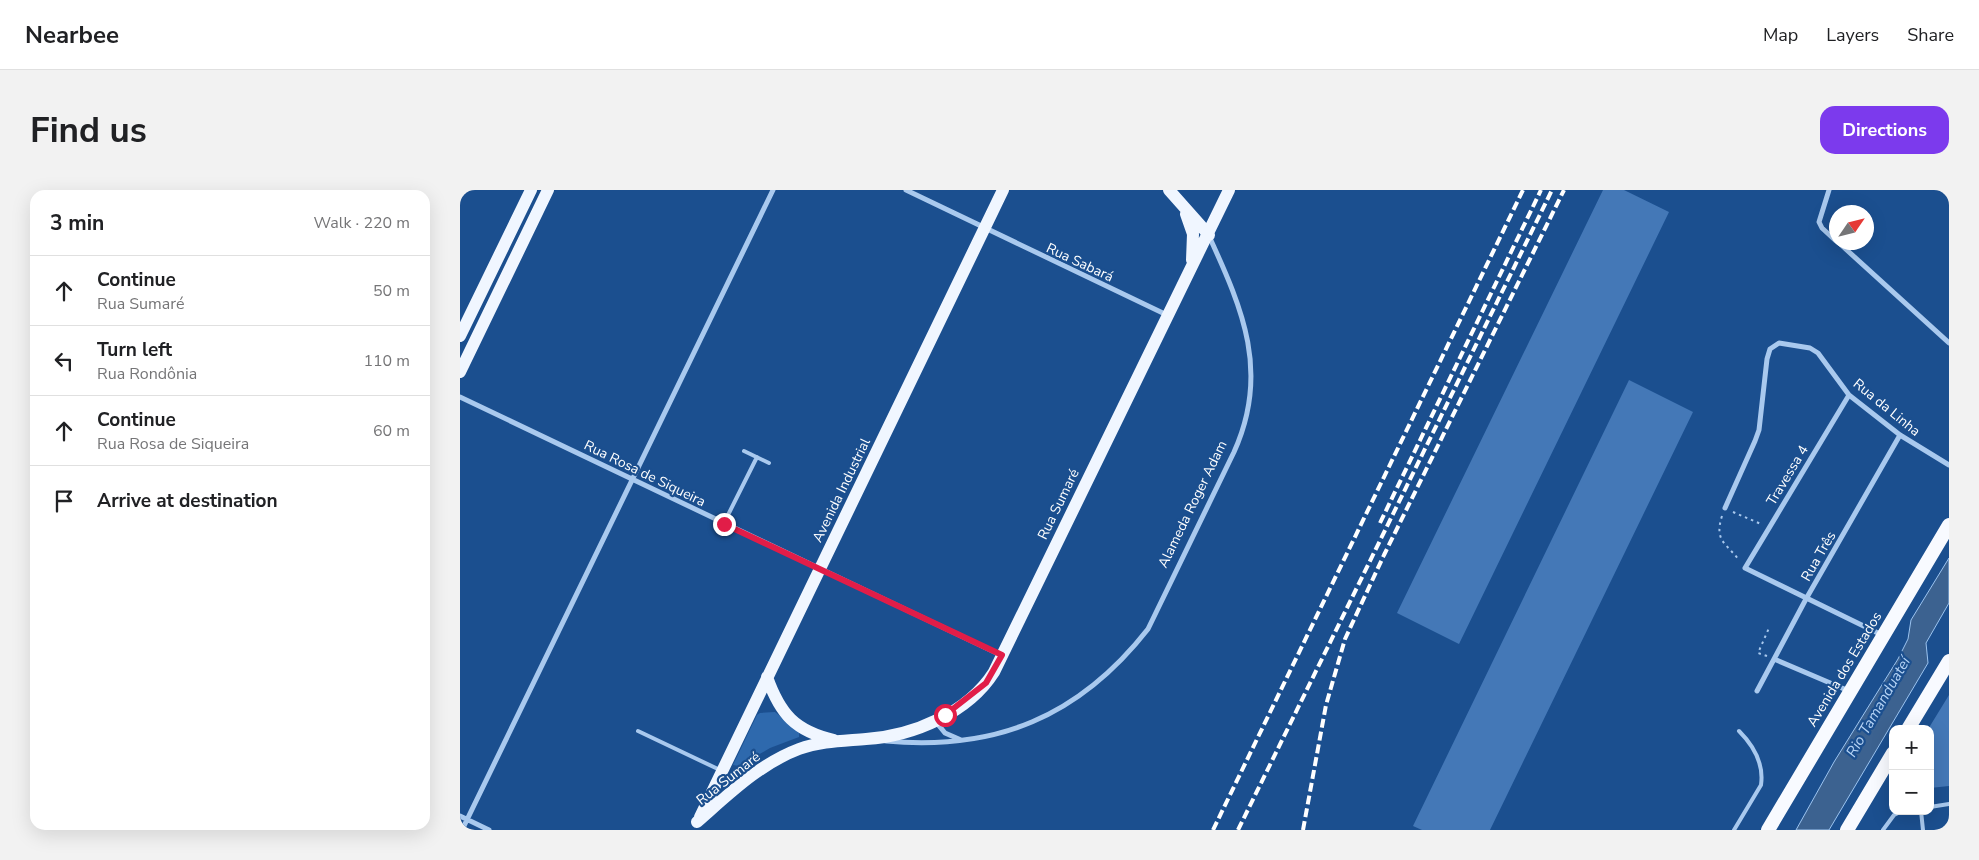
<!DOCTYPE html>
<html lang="en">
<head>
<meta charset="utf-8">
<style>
	body { margin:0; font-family:"Nunito Sans",sans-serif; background:#f2f2f2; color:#202124 }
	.controls { position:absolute; right:15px; bottom:15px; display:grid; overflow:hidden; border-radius:10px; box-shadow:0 5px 20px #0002 }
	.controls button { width:45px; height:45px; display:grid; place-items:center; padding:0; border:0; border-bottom:1px solid #e0e0e0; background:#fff; color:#202124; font:25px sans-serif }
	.compass { position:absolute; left:1369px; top:15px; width:45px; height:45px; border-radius:50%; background:#fff; box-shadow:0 5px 20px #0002; rotate:55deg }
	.stop { position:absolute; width:15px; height:15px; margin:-11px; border:4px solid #e11d48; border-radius:50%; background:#fff }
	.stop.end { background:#e11d48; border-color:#fff; box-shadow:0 1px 5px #0008 }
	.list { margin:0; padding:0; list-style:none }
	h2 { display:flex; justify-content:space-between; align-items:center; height:65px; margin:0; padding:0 20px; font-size:21px }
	h2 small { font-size:16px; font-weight:400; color:#757577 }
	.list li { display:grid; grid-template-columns:32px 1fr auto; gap:15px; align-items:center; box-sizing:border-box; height:70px; padding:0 20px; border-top:1px solid #e0e0e0 }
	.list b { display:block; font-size:19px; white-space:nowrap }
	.list p { margin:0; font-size:16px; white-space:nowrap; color:#757577 }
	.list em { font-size:16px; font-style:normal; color:#757577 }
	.icon { flex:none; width:28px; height:28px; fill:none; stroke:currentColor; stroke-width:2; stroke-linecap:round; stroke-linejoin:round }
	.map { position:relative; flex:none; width:1489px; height:640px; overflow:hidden; border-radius:15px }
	header { display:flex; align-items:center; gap:30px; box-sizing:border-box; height:70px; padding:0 25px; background:#fff; border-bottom:1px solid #e0e0e0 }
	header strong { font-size:24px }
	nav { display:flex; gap:28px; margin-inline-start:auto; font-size:18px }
	.intro { display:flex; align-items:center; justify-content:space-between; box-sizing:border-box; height:120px; padding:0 30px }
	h1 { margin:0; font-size:35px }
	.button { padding:12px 22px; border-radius:15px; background:#7c3aed; color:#fff; font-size:18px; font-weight:700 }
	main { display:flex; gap:30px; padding:0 30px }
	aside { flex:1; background:#fff; border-radius:15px; box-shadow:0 5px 20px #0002 }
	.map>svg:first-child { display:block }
	.green { fill:#2e69ad }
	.water { fill:#3c6290; stroke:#9cc4f0 }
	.building { fill:#4478b7 }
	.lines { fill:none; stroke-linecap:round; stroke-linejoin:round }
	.path { stroke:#a9c9ee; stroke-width:2; stroke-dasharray:2.5 4; stroke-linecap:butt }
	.service { stroke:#a9c9ee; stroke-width:4 }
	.minor { stroke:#a9c9ee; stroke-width:5 }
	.primary { stroke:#f0f6ff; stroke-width:12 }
	.trunk { stroke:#f8faff; stroke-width:14 }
	.rail { stroke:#fff; stroke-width:4; stroke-dasharray:9 4; stroke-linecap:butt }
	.route { stroke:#e11d48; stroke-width:6 }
	.labels { text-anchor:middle; stroke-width:4.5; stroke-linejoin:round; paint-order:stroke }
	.street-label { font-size:14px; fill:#fff; stroke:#1b4f8f }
	.water-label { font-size:15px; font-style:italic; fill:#b5d3f5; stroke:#1b4f8f }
</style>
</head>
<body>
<header>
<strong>Nearbee</strong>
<nav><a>Map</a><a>Layers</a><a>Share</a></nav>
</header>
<div class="intro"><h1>Find us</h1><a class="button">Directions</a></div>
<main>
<aside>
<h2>3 min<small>Walk · 220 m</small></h2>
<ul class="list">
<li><svg class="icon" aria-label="ahead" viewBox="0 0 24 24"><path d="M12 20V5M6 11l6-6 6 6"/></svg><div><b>Continue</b><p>Rua Sumaré</p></div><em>50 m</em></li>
<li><svg class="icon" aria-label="left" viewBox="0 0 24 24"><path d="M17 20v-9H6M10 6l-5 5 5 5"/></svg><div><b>Turn left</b><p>Rua Rondônia</p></div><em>110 m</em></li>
<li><svg class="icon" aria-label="ahead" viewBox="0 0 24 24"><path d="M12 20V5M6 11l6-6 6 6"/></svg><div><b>Continue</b><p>Rua Rosa de Siqueira</p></div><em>60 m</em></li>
<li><svg class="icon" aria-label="arrive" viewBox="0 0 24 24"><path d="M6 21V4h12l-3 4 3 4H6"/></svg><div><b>Arrive at destination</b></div></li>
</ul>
</aside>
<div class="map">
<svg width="1489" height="640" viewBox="0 0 1489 640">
	<rect width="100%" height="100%" fill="#1b4f8f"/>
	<path class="green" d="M315 522 339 541V547L310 558 279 576 273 575 297 525 300 523Z"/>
	<path class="water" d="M1489 368V413L1466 453 1468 473 1369 640H1336L1374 572 1438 469 1448 449 1451 430Z"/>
	<path class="building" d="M1143 0H1164L1209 22 999 454 937 423Z
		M1169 190 1233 222 1030 640H962L953 636Z
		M1489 505V596L1470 598V536Z"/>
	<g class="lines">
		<path class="path" d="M1273 322 1301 334
			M1262 326C1254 351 1266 353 1279 370
			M1307 466 1298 463 1309 438"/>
		<path class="service" d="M284 261 309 273
			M264 333 297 267
			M178 541 260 580
			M1470 617 1489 614
			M1461 621 1463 640
			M1274 640 1301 595C1304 574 1293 555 1279 541
			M1423 640 1434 625 1442 621"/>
		<path class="minor" d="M446 0 707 125
			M1369 0 1359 32 1362 38 1376 51
			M1378 52 1489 153
			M1389 205 1285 378 1422 445
			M0 207 541 465
			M1265 318 1295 251 1299 240 1307 169 1310 159 1319 153 1350 158 1358 163 1389 205 1440 245 1489 275
			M1314 469 1389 501
			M1297 501 1346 409 1440 245
			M476 532 485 543 501 550
			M426 551C536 561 619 527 688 439L774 262C810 183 783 120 749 46
			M0 626 29 640
			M2 640 313 0"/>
		<path class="primary" d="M709 0 749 45
			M726 24 733 44 732 70
			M0 146 71 0
			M0 182 88 0
			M307 487C320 524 335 541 374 550
			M240 627 543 0
			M237 632C268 605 299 574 339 559 361 551 383 551 406 549 453 546 508 523 534 482L769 0"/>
		<path class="trunk" d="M1448 539 1489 471
			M1308 640 1489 335
			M1387 640 1433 563"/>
		<path class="rail" d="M920 333 1081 0
			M753 640 1063 0
			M778 640 1092 0
			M843 640 866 515 885 449 924 365 1104 0"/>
	</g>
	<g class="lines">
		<path class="route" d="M264 334 542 465 526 493 485 525"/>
	</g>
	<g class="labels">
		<g class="street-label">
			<text transform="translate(620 72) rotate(25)" y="5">Rua Sabará</text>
			<text transform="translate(1427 217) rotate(39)" y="5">Rua da Linha</text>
			<text transform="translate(185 283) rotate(26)" y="5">Rua Rosa de Siqueira</text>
			<text transform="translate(1327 285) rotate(-59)" y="5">Travessa 4</text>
			<text transform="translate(381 300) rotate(-64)" y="5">Avenida Industrial</text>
			<text transform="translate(598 314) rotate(-64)" y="5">Rua Sumaré</text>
			<text transform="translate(732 314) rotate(-64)" y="5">Alameda Roger Adam</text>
			<text transform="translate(1358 366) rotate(-60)" y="5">Rua Três</text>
			<text transform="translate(1384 479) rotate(-59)" y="5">Avenida dos Estados</text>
			<text transform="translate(268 588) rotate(-38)" y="5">Rua Sumaré</text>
		</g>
		<g class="water-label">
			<text transform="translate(1418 517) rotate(-60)" y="5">Rio Tamanduateí</text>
		</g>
	</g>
</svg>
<div class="controls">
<button>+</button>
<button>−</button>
</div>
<svg class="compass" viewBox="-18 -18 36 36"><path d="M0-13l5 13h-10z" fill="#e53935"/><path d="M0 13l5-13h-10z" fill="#757577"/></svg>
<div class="stop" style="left:485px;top:525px"></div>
<div class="stop end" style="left:264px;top:334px"></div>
</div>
</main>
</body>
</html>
